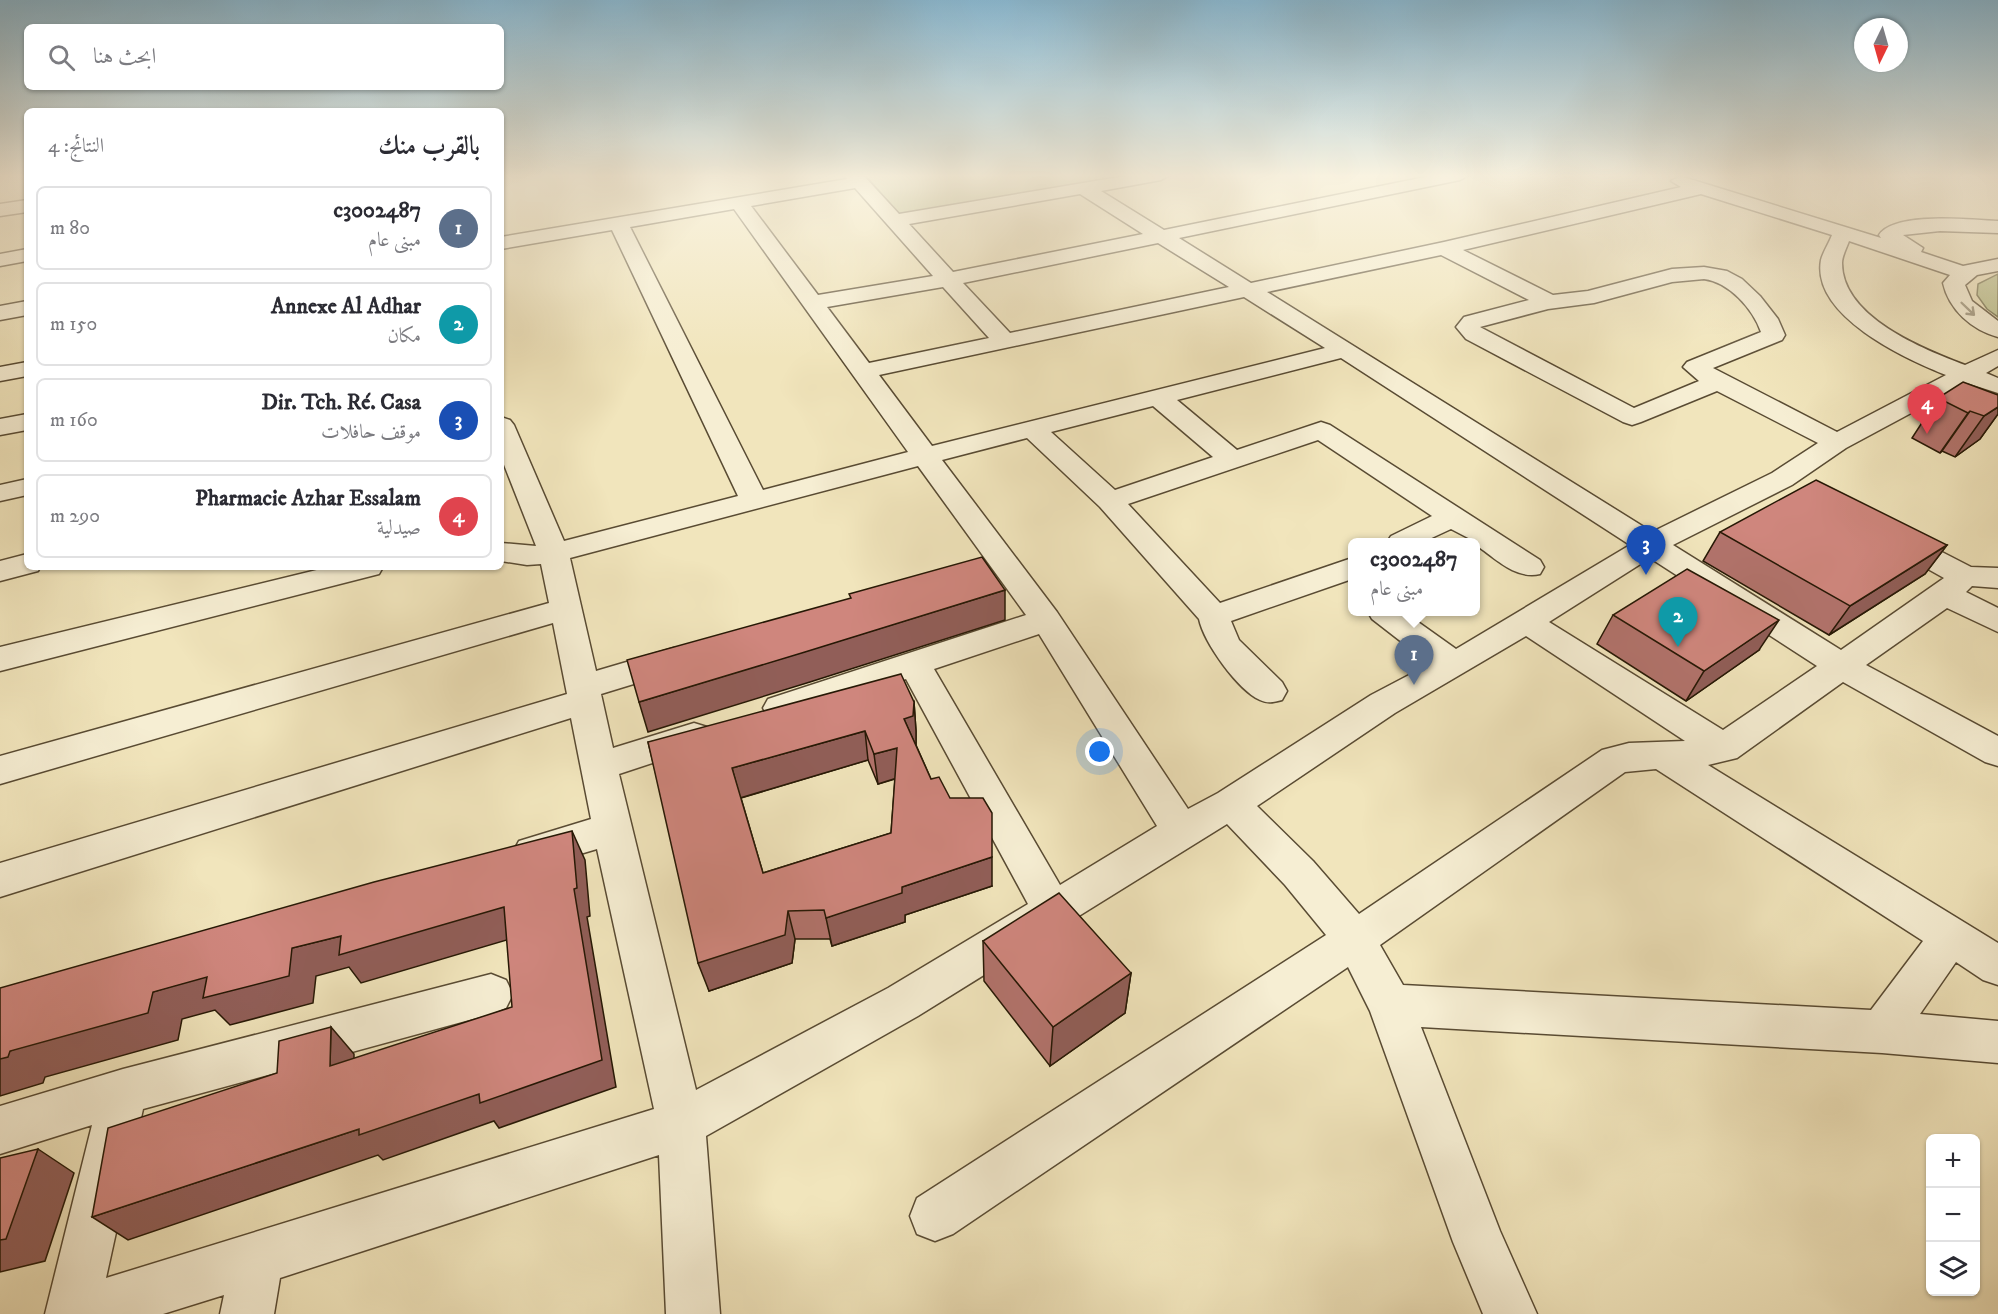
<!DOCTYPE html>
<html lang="ar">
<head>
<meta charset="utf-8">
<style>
	body { margin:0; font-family:"IM FELL DW Pica",Amiri,serif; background:#f2f2f3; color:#2b2b33; direction:rtl }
	.controls { position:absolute; right:18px; bottom:18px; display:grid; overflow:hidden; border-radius:9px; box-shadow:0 2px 4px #0004 }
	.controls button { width:54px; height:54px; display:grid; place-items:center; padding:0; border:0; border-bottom:2px solid #e1e1e2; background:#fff; color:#2b2b33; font:30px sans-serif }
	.compass { position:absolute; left:1854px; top:18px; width:54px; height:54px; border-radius:50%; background:#fff; box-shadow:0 2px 4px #0004; rotate:185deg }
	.you { position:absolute; left:1100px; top:752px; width:21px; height:21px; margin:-15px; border:4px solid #fff; border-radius:50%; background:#1a73e8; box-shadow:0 0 0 9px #1a73e833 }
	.badge { display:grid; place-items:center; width:39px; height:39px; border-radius:50%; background:#1a73e8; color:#fff; font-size:20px; font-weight:700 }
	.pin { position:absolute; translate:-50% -50px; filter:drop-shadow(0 2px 3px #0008) }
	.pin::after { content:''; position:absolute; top:32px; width:21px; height:18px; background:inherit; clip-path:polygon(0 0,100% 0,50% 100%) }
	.popup { position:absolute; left:1348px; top:538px; width:132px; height:78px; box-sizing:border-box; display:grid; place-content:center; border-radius:9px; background:#fff; filter:drop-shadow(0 2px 4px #0005); font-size:20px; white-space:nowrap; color:#7c7c81 }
	.popup b { font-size:22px; color:#2b2b33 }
	.popup::after { content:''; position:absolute; left:50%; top:100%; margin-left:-12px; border:12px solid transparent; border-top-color:#fff }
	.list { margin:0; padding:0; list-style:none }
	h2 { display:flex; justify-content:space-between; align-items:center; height:78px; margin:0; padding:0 24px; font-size:26px }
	h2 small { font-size:20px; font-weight:400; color:#7c7c81 }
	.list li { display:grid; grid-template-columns:39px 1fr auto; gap:18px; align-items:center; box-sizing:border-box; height:84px; margin:0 12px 12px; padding:0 12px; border:2px solid #e1e1e2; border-radius:9px }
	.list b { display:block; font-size:22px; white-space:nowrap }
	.list p { margin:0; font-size:20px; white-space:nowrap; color:#7c7c81 }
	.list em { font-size:20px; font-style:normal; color:#7c7c81 }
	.icon { flex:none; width:33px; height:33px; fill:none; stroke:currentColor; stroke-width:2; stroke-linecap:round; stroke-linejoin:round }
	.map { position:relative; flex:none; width:1998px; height:1314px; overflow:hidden; direction:ltr }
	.search { position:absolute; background:#fff; box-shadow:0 2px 4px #0004; left:24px; top:24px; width:480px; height:66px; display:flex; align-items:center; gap:15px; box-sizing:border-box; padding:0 21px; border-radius:9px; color:#7c7c81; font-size:22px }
	.panel { position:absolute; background:#fff; box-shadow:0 2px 4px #0004; left:24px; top:108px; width:480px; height:462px; border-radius:9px; direction:rtl }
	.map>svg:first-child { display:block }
	.green { fill:#bdc38e; stroke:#726e4a; stroke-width:1.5 }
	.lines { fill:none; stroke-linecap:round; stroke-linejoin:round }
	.minor-casing { stroke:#594b33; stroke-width:3 }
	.minor { fill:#f6eed3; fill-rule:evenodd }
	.wall { fill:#b2736c; stroke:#261805; stroke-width:1.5; fill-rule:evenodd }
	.shaded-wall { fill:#915e58; stroke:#261805; stroke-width:1.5 }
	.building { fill:#cf867d; stroke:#261805; stroke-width:1.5; fill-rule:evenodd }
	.oneway { stroke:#988e76 }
</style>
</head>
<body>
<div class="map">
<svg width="1998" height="1314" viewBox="0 0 1998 1314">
	<rect width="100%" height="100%" fill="#f1e5bc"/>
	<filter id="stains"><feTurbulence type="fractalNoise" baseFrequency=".00333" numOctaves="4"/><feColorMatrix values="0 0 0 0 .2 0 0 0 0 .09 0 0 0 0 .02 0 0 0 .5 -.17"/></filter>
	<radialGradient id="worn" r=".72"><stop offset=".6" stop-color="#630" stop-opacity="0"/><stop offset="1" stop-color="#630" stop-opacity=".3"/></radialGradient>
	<path class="green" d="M865 175H1098L1105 179 900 215Z
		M1998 274V317L1987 309 1977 295 1978 284Z"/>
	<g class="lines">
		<defs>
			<path id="minor" d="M844 175H863L899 214 1131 175H1170L1161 180 1101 191 1164 230 1435 175H1469L1460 180 1179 238 1251 283 1444 242 1681 187 1671 181 1680 176 1881 238 1879 235C1895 211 1972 220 1998 221V233L1940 231 1903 235 1923 248 1921 252 1963 266 1998 259V271L1977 275 1965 285 1972 301 1998 321V337C1972 330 1949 310 1943 283L1950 275 1849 241C1847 247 1842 256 1842 263 1842 317 1923 349 1965 365L1998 350V366L1986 373 1998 378V393L1967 383 1846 448 1792 485 1673 545 1841 650 1944 578 1885 545 1880 539 1885 533 1895 530 1905 533 1971 567 1998 568V588L1972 586 1966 592 1998 608V632L1947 608 1866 665 1998 736V766L1985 762 1843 682 1737 758 1708 765 1998 943V985L1983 980 1956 962 1920 1014 1998 1021V1063L1882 1053 1421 1027 1500 1231 1537 1314H1483L1453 1242 1370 1011 1348 967 953 1234 935 1241 917 1234 910 1216 917 1198 1326 935 1285 885 1227 824 918 1016 706 1136 720 1314H666L659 1155 280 1278 274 1314H220L224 1295 163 1314H45L92 1125 0 1154V1106L123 1069 491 974 506 980 513 994 506 1008 491 1014 143 1109 106 1278 654 1109 597 849 533 868 519 863 513 852 519 841 591 819 571 718 0 897V863L567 694 553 623 0 784V756L549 603 541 564 527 565 501 561V543L536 546 501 457V417L510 420 514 425 564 541 738 496 612 230 501 249V237L847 179ZM855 188 933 276 818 295 751 206ZM1080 194 1143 234 953 272 909 224ZM1701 194 1832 235C1829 243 1823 252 1821 260 1811 316 1906 359 1946 375L1837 432 1713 368 1782 340 1785 335 1778 319 1760 296 1742 279 1727 271 1704 267 1672 269 1588 291 1553 295 1463 250ZM734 209 908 452 763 490 630 227ZM1158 243 1229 287 1010 333 963 283ZM1441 255 1529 300 1464 317 1456 327 1466 339 1623 422 1632 425 1641 422 1717 391 1818 443 1772 473 1652 532 1267 292ZM1704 279C1729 282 1753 309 1761 332L1687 362 1683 367 1699 381 1634 408 1480 327 1548 309 1594 303 1672 282ZM943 287 989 338 869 363 827 307ZM1244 297 1325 348 932 446 879 375ZM1341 358 1630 545 1456 649 1404 612H1368L1372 619 1430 664 1371 695 1218 793 1188 809 1057 612 942 460 1027 438 1100 507 1199 619C1204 643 1238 690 1260 700 1268 704 1274 702 1282 700L1287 691 1282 682 1239 640 1231 621 1352 579V558L1220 603 1128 504 1318 440 1432 516 1391 536 1387 542H1423L1451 529 1476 542V545C1495 558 1516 580 1540 574L1544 567 1540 560 1330 425 1321 422 1237 450 1177 400ZM1153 406 1213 457 1115 490 1051 432ZM918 466 1026 615 768 699 763 708 768 717 780 721 906 679 1028 904 888 988 696 1090 619 774 707 745 712 736 707 727 694 723 613 748 601 694 686 668 691 660 686 652 674 648 596 671 570 558ZM1650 558 1817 666 1723 730 1549 622ZM1039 634 1157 826 1060 885 934 669ZM1526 636 1685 741 1629 743 1602 750 1359 914 1313 861 1257 806 1395 713ZM1656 769 1923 941 1871 1010 1403 985 1380 945 1625 772Z
				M27 200V212L0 216V204Z
				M27 249V261L0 266V254Z
				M27 301V315L0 320V306Z
				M27 362V376L0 381V367Z
				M27 414V430L0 435V419Z
				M27 479V495L0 501V485Z
				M27 554V567H40L38 571 0 581V561Z
				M329 567H383L379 574 0 671V647Z"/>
		</defs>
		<use href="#minor" class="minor-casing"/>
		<use href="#minor" class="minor"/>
	</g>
	<path class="wall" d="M1998 395V414L1980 439 1955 457 1942 451 1940 453 1912 438 1938 398Z
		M1720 532 1947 545 1925 574 1829 635 1703 561Z
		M1613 615 1759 650 1686 701 1597 644Z
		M914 702 916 731V745L931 779 992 886 905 915V922L832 946 830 939H795L792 963 709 991 648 742ZM868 760 878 784 895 779 891 833 763 873 741 798Z
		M983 941 1131 973 1125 1013 1050 1066 984 981Z"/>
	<path class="shaded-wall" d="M1998 407V414L1980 439 1955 457 1984 416Z
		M1970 411 1942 451 1940 453 1968 413Z
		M1947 545 1925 574 1829 635 1850 606Z
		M1005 590V620L810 682 648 732 639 702Z
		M1779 620 1759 650 1686 701 1704 671Z
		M914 702 916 731V746L904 719Z
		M865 731 868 760 740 798 732 768Z
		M897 748 900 777 878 784 874 754Z
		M572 831 585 860 590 916 587 917 616 1087 499 1128 494 1121 383 1160 378 1155 128 1240 92 1217 359 1129 479 1094 574 889Z
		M992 857V886L905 915V922L832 946 826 918 902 887Z
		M504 907 520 936 361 983 349 967 316 976 313 1003 230 1025 215 1010 182 1019 178 1040 45 1077 43 1083 0 1096V1059L10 1051 153 992 292 948 341 936Z
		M788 911 795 939 792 963 709 991 698 963Z
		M1131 973 1125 1013 1050 1066 1053 1027Z
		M331 1027 354 1054V1092L330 1066Z
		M38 1149 74 1173 45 1261 0 1272V1240Z"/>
	<path class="building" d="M1963 382 1998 395V407L1984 416 1970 411 1968 413 1938 398Z
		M1816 480 1947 545 1850 606 1720 532Z
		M982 557 1005 590 805 652 639 702 627 660 851 598 849 594Z
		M1687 569 1779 620 1704 671 1613 615Z
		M901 674 914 702 913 716 904 719 931 779 939 777 950 798H983L992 813V857L902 887V893L826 918 824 910 788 911 785 935 698 963 648 742ZM865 731 874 754 897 748 891 833 763 873 732 768Z
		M572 831 577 888 574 889 602 1060 480 1103 479 1094 359 1135V1129L92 1217 108 1128 277 1073 279 1041 331 1027 330 1066 512 1007 504 907 339 955 341 936 292 948 289 976 203 998 207 977 153 992 148 1013 10 1051 8 1057 0 1059V988L374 882Z
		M1059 893 1131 973 1053 1027 983 941Z
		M38 1149 6 1239 0 1240V1158Z"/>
	<defs><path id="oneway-shaft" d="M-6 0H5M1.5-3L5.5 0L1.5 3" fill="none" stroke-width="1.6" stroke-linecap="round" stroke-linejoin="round" transform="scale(1.5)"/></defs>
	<use class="oneway" href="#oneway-shaft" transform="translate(1968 309) rotate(44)"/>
	<linearGradient id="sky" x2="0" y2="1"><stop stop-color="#89b8d1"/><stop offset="0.49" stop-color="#f9f3e1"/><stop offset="1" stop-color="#f9f3e1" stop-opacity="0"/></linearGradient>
	<rect width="1998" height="359" fill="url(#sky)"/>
	<rect width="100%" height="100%" filter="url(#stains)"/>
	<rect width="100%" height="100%" fill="url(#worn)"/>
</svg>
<div class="controls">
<button>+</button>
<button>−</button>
<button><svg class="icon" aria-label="layers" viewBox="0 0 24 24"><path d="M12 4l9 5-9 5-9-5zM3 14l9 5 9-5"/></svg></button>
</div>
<svg class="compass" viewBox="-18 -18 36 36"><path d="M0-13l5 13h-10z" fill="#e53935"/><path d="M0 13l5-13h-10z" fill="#7c7c81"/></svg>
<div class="you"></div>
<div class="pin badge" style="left:1414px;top:685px;background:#5c6f8a">1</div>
<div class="popup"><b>c3002487</b>مبنى عام</div>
<div class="pin badge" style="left:1678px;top:647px;background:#0f9aa8">2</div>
<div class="pin badge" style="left:1646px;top:575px;background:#1a4fb4">3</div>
<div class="pin badge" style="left:1927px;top:434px;background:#e0444e">4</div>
<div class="search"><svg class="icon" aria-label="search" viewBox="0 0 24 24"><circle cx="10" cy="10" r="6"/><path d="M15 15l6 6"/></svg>ابحث هنا</div>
<section class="panel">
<h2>بالقرب منك<small>النتائج: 4</small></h2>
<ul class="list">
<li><span class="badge" style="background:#5c6f8a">1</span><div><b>c3002487</b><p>مبنى عام</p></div><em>80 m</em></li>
<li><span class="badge" style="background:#0f9aa8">2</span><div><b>Annexe Al Adhar</b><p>مكان</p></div><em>150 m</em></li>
<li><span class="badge" style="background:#1a4fb4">3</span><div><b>Dir. Tch. Ré. Casa</b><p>موقف حافلات</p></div><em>160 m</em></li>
<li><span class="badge" style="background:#e0444e">4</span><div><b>Pharmacie Azhar Essalam</b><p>صيدلية</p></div><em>290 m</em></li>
</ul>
</section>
</div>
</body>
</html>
